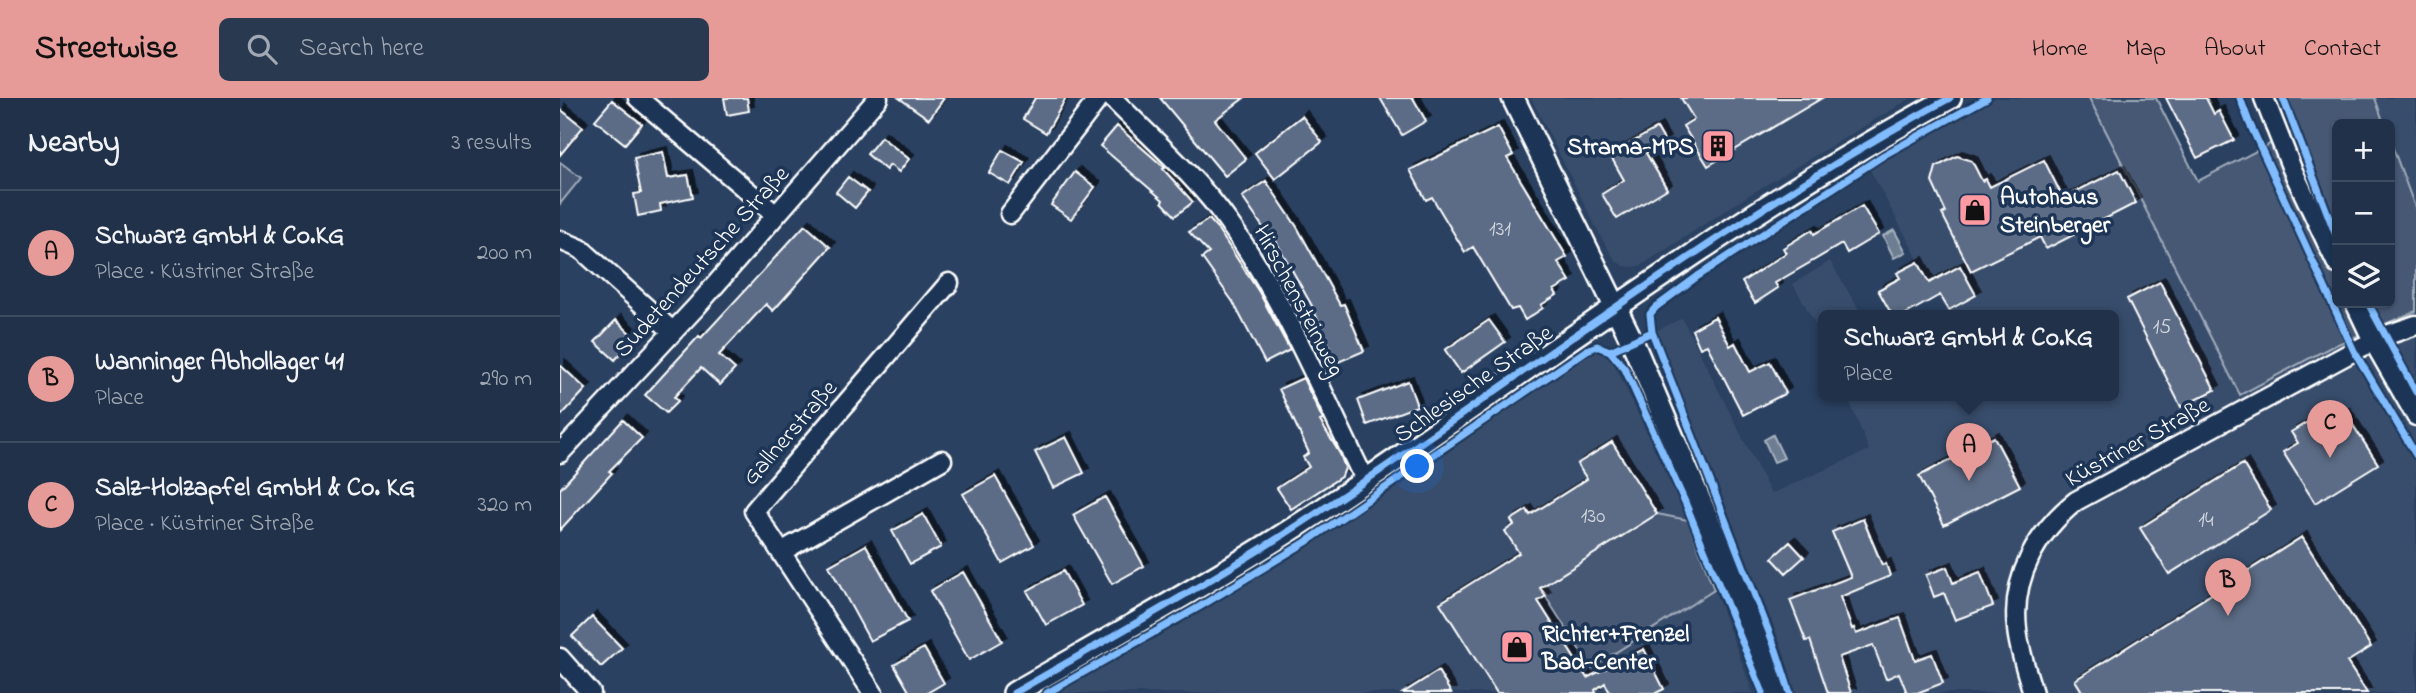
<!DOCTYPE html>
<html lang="en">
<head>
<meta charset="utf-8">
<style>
	body { margin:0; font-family:"Indie Flower",sans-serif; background:#283950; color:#f1f3f6 }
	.controls { position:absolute; right:21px; top:21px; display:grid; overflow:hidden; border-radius:10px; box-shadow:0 2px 5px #0004 }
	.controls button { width:63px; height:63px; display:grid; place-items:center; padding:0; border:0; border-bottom:2px solid #3d4c61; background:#203149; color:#f1f3f6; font:35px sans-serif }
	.you { position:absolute; left:858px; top:369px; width:24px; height:24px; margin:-18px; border:5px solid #fff; border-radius:50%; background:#1a73e8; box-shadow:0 0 0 10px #1a73e833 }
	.badge { display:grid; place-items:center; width:46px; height:46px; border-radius:50%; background:#e69b98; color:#111; font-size:23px; font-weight:700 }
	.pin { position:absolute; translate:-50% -58px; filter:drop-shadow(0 2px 4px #0008) }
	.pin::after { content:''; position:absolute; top:37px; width:24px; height:21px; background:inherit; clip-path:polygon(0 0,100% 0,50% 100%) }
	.popup { position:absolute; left:1258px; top:212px; width:301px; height:91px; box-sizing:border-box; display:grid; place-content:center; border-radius:10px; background:#203149; filter:drop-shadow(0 2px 5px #0005); font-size:23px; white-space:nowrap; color:#a2a9b4 }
	.popup b { font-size:26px; color:#f1f3f6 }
	.popup::after { content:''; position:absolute; left:50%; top:100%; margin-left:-14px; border:14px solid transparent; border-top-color:#203149 }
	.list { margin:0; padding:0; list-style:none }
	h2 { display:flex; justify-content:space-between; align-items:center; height:91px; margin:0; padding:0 28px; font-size:30px }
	h2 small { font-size:23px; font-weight:400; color:#a2a9b4 }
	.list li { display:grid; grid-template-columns:46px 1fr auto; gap:21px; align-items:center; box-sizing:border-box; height:126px; padding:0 28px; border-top:2px solid #3d4c61 }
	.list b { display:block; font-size:26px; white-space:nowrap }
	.list p { margin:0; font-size:23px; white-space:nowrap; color:#a2a9b4 }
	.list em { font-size:23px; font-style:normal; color:#a2a9b4 }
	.icon { flex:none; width:38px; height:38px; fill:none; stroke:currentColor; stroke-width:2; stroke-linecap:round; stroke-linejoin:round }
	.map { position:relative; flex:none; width:1856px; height:595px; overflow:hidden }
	header { display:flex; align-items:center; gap:42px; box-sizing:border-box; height:98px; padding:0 35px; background:#e69b98; color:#111 }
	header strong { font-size:33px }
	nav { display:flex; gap:38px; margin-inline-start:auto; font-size:24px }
	.search { width:490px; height:63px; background:#283950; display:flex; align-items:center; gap:18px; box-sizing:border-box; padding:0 24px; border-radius:10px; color:#a2a9b4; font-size:26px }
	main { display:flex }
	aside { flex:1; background:#203149 }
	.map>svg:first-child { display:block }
	.built { fill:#394e6c }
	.green { fill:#465975; stroke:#a2acba; stroke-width:2 }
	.water { fill:#6d7d92; stroke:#a7b1be; stroke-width:2 }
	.building { fill:#5b6c86; stroke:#fff; stroke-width:2; filter:url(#shadow) }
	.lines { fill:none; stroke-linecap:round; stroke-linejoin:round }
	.minor-casing { stroke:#fff; stroke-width:23 }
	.tertiary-casing { stroke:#fff; stroke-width:26 }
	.minor { stroke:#1d3557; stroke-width:18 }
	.tertiary { stroke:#1d3557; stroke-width:21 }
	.cycleway-casing { stroke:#1d3557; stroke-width:11 }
	.cycleway { stroke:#80bcff; stroke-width:7 }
	.labels { text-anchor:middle; stroke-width:7; stroke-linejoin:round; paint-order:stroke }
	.number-label { font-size:21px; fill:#d6dae1 }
	.poi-label { font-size:24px; font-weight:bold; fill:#fff; stroke:#1d3557; text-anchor:start }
	.street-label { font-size:24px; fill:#fff; stroke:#1d3557 }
</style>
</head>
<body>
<header>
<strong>Streetwise</strong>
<div class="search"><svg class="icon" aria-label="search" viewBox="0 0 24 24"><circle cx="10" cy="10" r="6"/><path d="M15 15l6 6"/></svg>Search here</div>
<nav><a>Home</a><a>Map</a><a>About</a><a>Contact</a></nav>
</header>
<main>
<aside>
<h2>Nearby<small>3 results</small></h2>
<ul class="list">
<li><span class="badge">A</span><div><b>Schwarz GmbH &amp; Co.KG</b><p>Place · Küstriner Straße</p></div><em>200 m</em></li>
<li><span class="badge">B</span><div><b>Wanninger Abhollager 41</b><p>Place</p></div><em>290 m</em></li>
<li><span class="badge">C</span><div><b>Salz-Holzapfel GmbH &amp; Co. KG</b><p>Place · Küstriner Straße</p></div><em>320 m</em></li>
</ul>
</aside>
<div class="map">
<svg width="1856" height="595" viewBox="0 0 1856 595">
	<defs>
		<filter id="shadow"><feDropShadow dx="5" dy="-5" stdDeviation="0" flood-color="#0009"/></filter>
	</defs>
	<rect width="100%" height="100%" fill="#2a4161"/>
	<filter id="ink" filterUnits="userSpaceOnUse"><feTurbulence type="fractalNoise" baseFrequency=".0143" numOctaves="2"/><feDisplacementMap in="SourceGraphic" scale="14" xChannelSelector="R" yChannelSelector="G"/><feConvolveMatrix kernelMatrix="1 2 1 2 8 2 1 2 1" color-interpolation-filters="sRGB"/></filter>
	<g filter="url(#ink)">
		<path class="built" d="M971 0H1351L1189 97 1082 167 1074 169 1064 168 1056 163 1042 141Z
			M1435 0H1529L1680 297 1771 249 1856 213V595H1236L1222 549 1096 233 1122 220 1211 396 1309 352 1287 297H1554V217H1380L1386 213 1309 70Z
			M1815 0H1856V112L1830 42V26H1824Z
			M1270 163 1302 217H1264V241L1233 186Z
			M1041 251 1050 257 1128 422 1193 595H493L593 538 807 409 857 377 1029 252Z"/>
		<path class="green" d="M1529 0H1596L1638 83 1739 31 1728 0H1815L1824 26H1777V205H1830V42L1856 112V213L1771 249 1680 297Z
			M0 64 21 80 0 106Z
			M1097 416 1128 422 1154 492 1031 570 980 490Z"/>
		<path class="water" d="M1334 132 1346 154 1334 160 1323 138Z
			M1213 337 1224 360 1214 364 1204 342Z"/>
		<path class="building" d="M164 0H187L189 13 167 17Z
			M339 0H384L369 21Z
			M475 0H506L486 35 463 21Z
			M600 0H684L655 22 686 61 665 78Z
			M820 0H853L866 23 842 37Z
			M1121 0H1262L1148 68 1123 28 1134 21Z
			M1606 0H1646L1654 16 1659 13 1674 42 1637 60Z
			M52 2 82 26 65 46 35 22Z
			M0 11 23 29 0 57Z
			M742 18 762 44 715 81 695 55Z
			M557 28 605 70 603 71 633 104 615 118 602 104 603 102 540 48Z
			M938 29 953 57 947 60 1007 159 998 164 1010 183 994 192 997 197 981 207 983 210 965 222 958 210 951 212 913 149 905 154 872 99 866 102 850 72Z
			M1097 30 1105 44 1086 55 1107 91 1057 121 1042 96 1064 82 1050 57Z
			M321 39 349 61 339 74 330 67 326 72 307 56Z
			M442 52 464 64 450 87 429 75Z
			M103 54 108 80 128 77 133 99 100 106 101 113 78 118 74 96 81 95 74 60Z
			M1397 58 1412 63 1422 83 1426 81 1430 89 1484 62 1503 100 1559 72 1576 105 1486 151 1480 139 1411 173 1382 116 1386 114 1372 84 1376 69Z
			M515 74 535 89 511 121 491 107Z
			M288 79 308 94 295 110 276 94Z
			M706 83 737 129 780 207 784 206 804 253 776 265 752 208 712 136 709 138 682 99Z
			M1302 108 1319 136 1287 155 1282 146 1215 185 1218 190 1195 205 1182 184 1226 155 1223 150 1252 132 1254 136Z
			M649 121 657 130 699 194 730 252 705 265 673 204 642 160 649 155 629 134Z
			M245 127 270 149 213 213 206 206 159 257 175 271 160 287 141 270 114 299 118 303 106 315 85 297 139 238 141 240Z
			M1358 164 1369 185 1400 168 1416 197 1389 212 1380 197 1344 217H1332L1318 192 1340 180 1337 175Z
			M1600 184 1655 292 1621 309 1567 201Z
			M1155 219 1170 248 1175 245 1190 274 1210 264 1226 295 1183 317 1147 247 1140 250 1132 232Z
			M56 222 75 240 55 262 35 244Z
			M929 222 945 244 901 275 885 252Z
			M0 267 26 291 0 319Z
			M743 280 763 322 760 323 780 356 785 370 782 378 731 411 717 390 749 369 743 359 749 355 719 291Z
			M848 283 857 308 807 327 798 302Z
			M1764 314 1771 324 1785 315 1818 366 1755 405 1723 354 1738 345 1731 334Z
			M63 322 82 340 49 373 52 375 0 432V391Z
			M506 339 524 375 493 390 475 354Z
			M1434 339 1460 388 1384 427 1359 378Z
			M1052 344 1097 416 980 490 986 498 978 503 1027 580 1084 551 1104 591 1096 595H1050L1045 585 1035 592 1036 595H937L880 505 959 455 945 433 954 427 951 422 967 412 970 417 1027 381 1017 366Z
			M1683 366 1711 412 1609 476 1580 430Z
			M435 378 474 447 442 465 403 396Z
			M545 399 584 468 552 486 513 417Z
			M363 416 381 449 350 466 332 433Z
			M1303 421 1322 467 1326 466 1330 478 1280 499 1292 531 1294 530 1296 536 1340 520 1355 562 1372 556 1383 585 1357 595H1347L1339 575 1326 581 1313 547 1279 559 1291 595H1268L1250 542 1246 543 1230 502 1291 479 1272 434Z
			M1742 439 1811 549 1787 564 1807 595H1523L1515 582Z
			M1230 444 1244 459 1226 475 1212 460Z
			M306 447 348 523 310 543 269 468Z
			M1387 469 1393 485 1420 474 1433 508 1395 522 1384 495 1374 499 1366 477Z
			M503 473 522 507 486 527 467 493Z
			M403 474 442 543 409 562 370 493Z
			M32 519 62 550 41 569 12 538Z
			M364 550 384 585 367 595H350L334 567Z
			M878 573 891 595H843Z"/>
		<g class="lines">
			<defs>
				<path id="minor" d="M78 0 216 117
					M552 0C591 40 637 79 669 125 723 200 759 288 799 370L807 381
					M1704 0 1732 71 1777 166
					M450 116 539 0
					M0 142 21 151 112 233
					M1795 205 1813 243 1856 318
					M0 355 137 208 318 0
					M221 454 382 362
					M0 560 31 595
					M313 595 194 413 389 185
					M1473 595C1467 574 1459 553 1457 531 1451 480 1477 434 1516 403L1794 253 1824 238 1856 227"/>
				<path id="tertiary" d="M953 0 1072 243 1168 469 1217 595
					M454 595C565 531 678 469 784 397 983 263 1178 114 1390 0"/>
			</defs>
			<use href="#minor" class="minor-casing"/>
			<use href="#tertiary" class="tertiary-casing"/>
			<use href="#minor" class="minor"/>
			<use href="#tertiary" class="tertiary"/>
			<defs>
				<path id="cycleway" d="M1680 0 1689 24 1794 253 1856 357
					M1723 0 1777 140
					M1808 205 1856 294
					M1092 234 1216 552 1230 595
					M1050 253 1065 271 1125 404 1203 595
					M454 595C565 531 678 469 784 397 983 263 1178 114 1390 0
					M487 595 639 509 746 444 1027 252 1037 248 1050 253 1092 234 1090 216 1096 209 1138 178 1324 57 1427 0"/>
			</defs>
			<use href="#cycleway" class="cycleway-casing"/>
			<use href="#cycleway" class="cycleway"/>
		</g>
	</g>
	<defs>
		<symbol id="building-square" viewBox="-11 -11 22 22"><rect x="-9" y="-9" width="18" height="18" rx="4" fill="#ff9aa2" stroke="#1d3557"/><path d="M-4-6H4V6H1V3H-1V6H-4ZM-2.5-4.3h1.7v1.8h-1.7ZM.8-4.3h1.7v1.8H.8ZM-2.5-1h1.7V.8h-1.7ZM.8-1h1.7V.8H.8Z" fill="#111"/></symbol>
		<symbol id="shop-square" viewBox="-11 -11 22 22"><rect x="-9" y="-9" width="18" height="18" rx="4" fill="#ff9aa2" stroke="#1d3557"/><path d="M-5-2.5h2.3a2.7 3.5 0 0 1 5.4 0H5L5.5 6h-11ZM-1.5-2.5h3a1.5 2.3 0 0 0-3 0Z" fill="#111"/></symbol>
	</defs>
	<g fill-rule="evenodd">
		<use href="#building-square" x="1139" y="29" width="38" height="38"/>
		<use href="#shop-square" x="1396" y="93" width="38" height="38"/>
		<use href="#shop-square" x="938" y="530" width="38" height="38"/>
	</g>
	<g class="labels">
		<g class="number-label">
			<text x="940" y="137">131</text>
			<text x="1602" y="235">15</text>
			<text x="1033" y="424">130</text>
			<text x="1646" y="428">14</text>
		</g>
		<g class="poi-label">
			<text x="1134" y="56" text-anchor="end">Strama-MPS</text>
			<text x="1440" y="106">Autohaus<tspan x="1440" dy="28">Steinberger</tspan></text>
			<text x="982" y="543">Richter+Frenzel<tspan x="982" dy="28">Bad-Center</tspan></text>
		</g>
		<g class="street-label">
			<text transform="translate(141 163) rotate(-48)" y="8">Sudetendeutsche Straße</text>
			<text transform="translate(740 202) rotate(62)" y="8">Hirschensteinweg</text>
			<text transform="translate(913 285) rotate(-35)" y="8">Schlesische Straße</text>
			<text transform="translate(229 334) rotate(-49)" y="8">Gallnerstraße</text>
			<text transform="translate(1577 343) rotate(-29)" y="8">Küstriner Straße</text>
		</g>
	</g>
</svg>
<div class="controls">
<button>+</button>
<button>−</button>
<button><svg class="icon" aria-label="layers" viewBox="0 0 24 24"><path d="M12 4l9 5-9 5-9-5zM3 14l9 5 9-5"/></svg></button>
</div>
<div class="you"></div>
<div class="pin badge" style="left:1409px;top:383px">A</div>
<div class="popup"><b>Schwarz GmbH &amp; Co.KG</b>Place</div>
<div class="pin badge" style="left:1668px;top:518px">B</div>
<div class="pin badge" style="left:1770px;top:360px">C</div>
</div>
</main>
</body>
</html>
